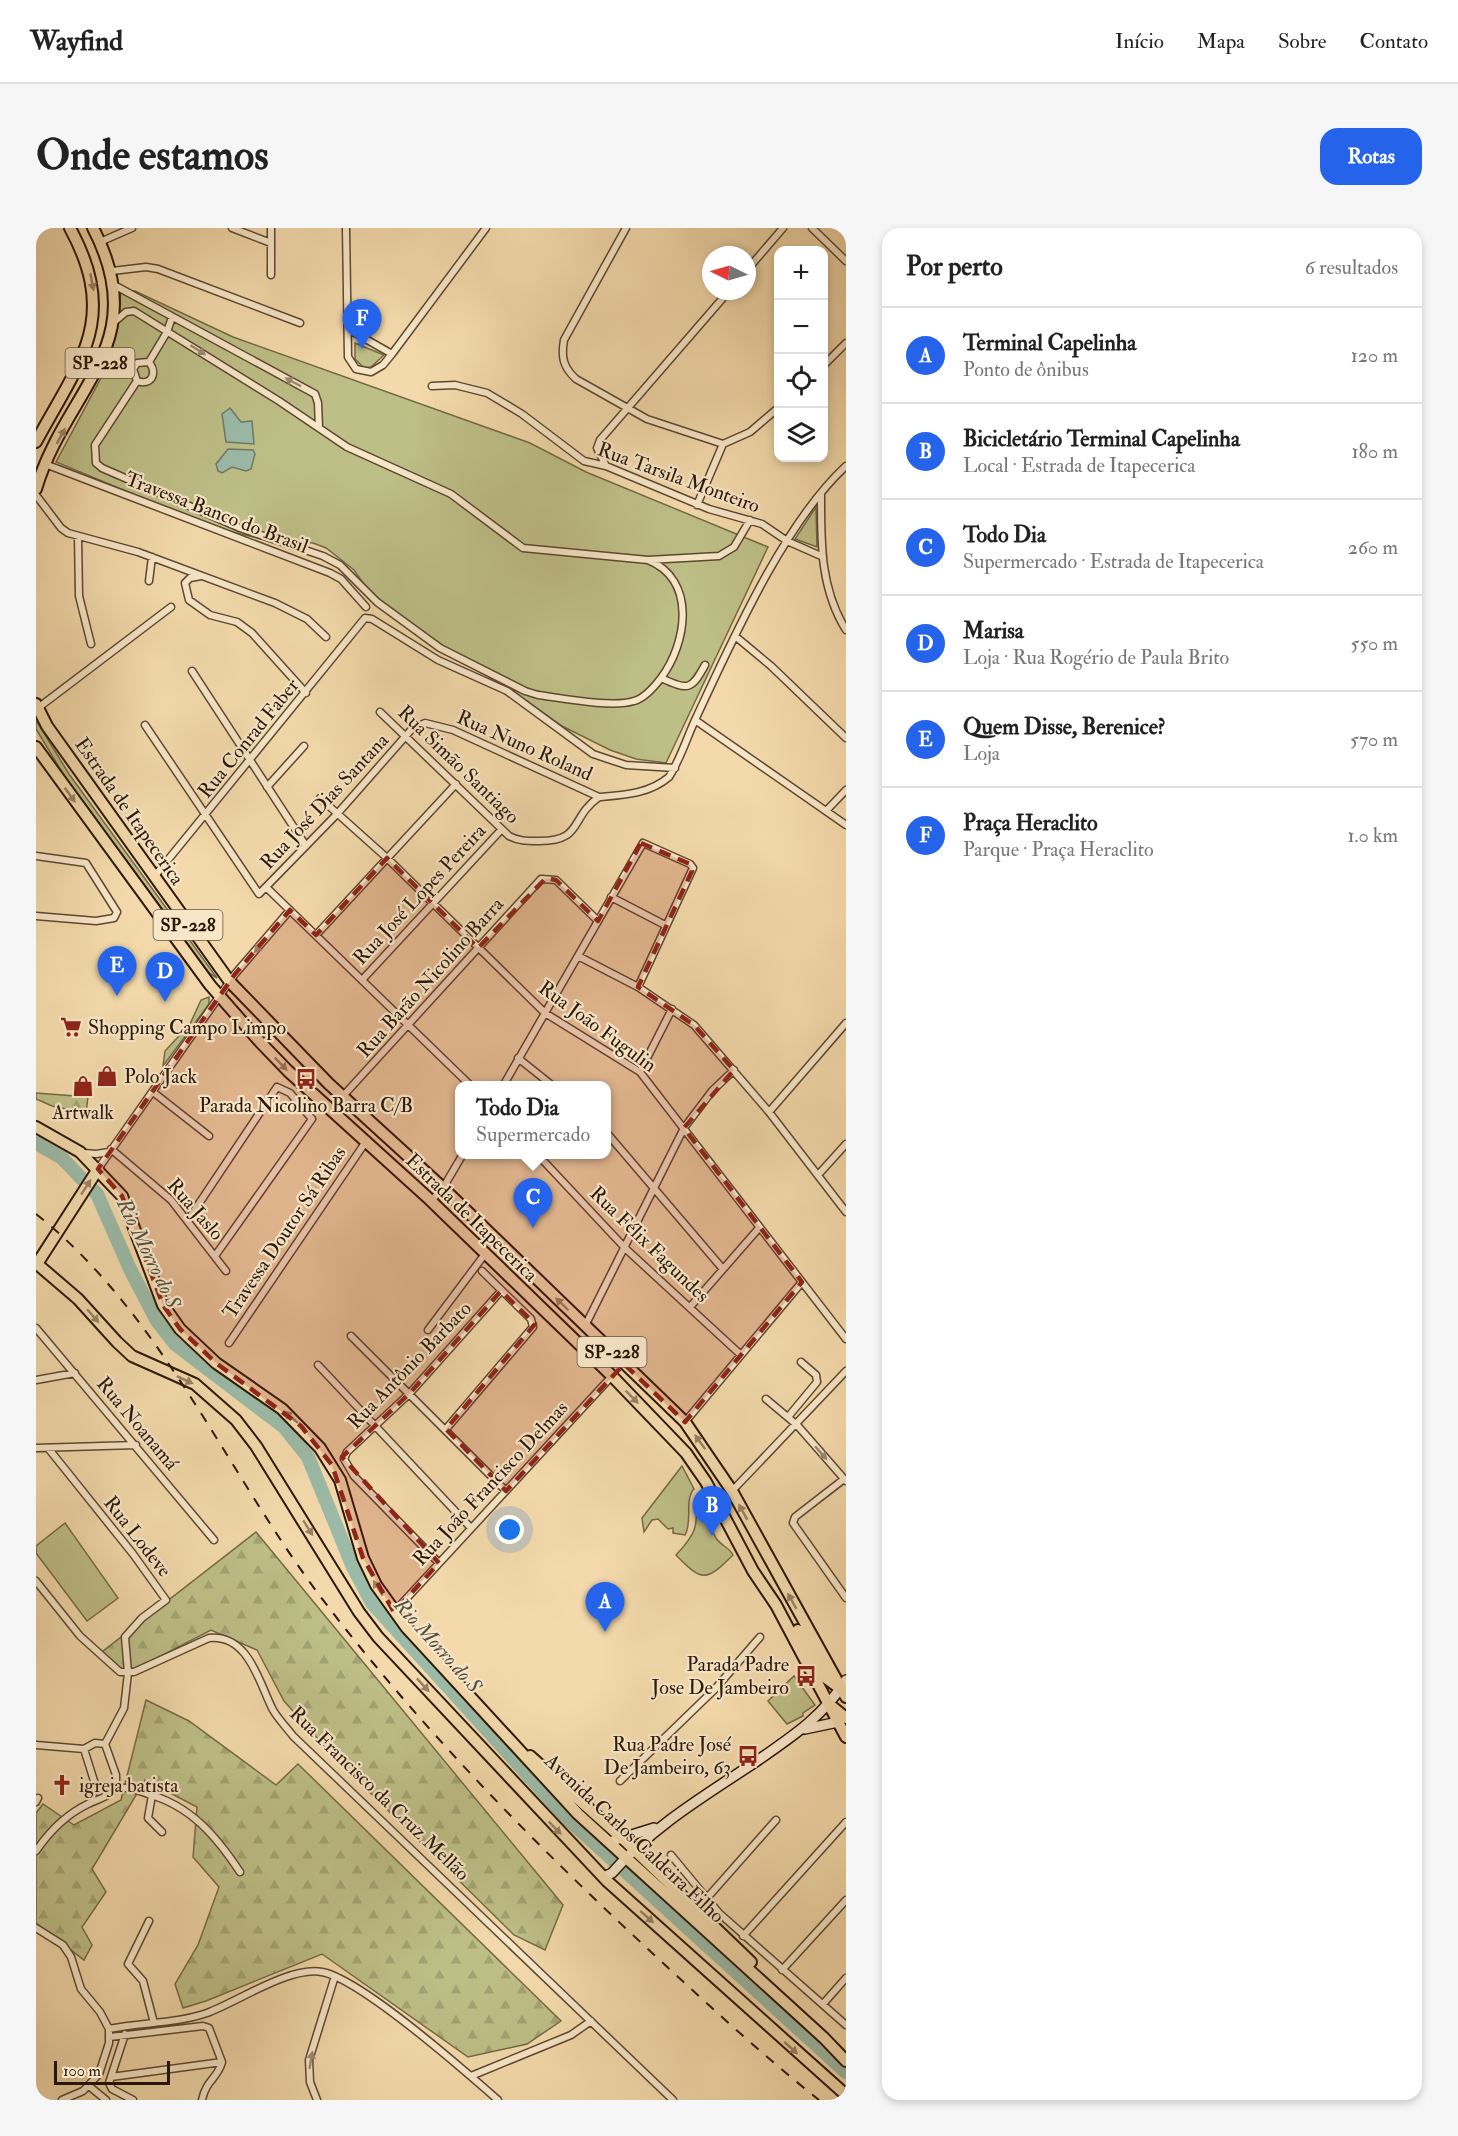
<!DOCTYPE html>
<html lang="pt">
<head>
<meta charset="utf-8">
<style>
	body { margin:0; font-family:"IM FELL Double Pica",serif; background:#f6f6f6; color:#222 }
	.controls { position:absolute; right:18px; top:18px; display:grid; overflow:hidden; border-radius:12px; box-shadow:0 3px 9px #0003 }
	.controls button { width:54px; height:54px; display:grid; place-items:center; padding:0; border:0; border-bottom:2px solid #e0e0e0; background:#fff; color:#222; font:30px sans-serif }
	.compass { position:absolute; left:666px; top:18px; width:54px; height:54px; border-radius:50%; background:#fff; box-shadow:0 3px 9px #0003; rotate:275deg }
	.scale { position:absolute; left:18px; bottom:15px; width:116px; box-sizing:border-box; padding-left:6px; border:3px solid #2b1708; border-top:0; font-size:16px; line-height:21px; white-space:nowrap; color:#2b1708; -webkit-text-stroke:4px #f7e6c8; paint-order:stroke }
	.you { position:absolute; left:474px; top:1302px; width:21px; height:21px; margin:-15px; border:4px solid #fff; border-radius:50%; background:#1a73e8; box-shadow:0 0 0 9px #1a73e833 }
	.badge { display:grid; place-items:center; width:39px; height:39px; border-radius:50%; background:#2563eb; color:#fff; font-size:20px; font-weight:700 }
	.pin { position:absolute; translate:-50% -50px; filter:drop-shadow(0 2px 3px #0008) }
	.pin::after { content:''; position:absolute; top:32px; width:21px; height:18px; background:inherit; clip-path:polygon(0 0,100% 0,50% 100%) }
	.popup { position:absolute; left:419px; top:853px; width:156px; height:78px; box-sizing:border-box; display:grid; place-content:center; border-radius:12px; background:#fff; filter:drop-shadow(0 2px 4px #0005); font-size:20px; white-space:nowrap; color:#767676 }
	.popup b { font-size:22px; color:#222 }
	.popup::after { content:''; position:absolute; left:50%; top:100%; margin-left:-12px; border:12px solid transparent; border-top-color:#fff }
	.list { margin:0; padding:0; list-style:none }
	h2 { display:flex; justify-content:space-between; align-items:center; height:78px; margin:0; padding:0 24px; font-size:26px }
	h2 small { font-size:20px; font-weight:400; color:#767676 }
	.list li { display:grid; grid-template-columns:39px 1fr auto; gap:18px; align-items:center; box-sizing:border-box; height:96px; padding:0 24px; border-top:2px solid #e0e0e0 }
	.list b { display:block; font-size:22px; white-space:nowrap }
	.list p { margin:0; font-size:20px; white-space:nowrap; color:#767676 }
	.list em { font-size:20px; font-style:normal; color:#767676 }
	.icon { flex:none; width:33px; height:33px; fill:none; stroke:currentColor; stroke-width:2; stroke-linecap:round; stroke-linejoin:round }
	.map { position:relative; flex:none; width:810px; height:1872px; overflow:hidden; border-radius:18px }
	header { display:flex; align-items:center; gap:36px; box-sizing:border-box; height:84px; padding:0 30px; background:#fff; border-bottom:2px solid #e0e0e0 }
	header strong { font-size:28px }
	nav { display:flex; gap:33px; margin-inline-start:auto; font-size:21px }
	.intro { display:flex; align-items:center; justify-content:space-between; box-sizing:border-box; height:144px; padding:0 36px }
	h1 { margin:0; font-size:42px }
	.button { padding:15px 27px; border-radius:18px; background:#2563eb; color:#fff; font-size:21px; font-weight:700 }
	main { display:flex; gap:36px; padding:0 36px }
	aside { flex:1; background:#fff; border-radius:18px; box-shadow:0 3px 9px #0003 }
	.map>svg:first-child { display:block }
	.green { fill:#bebe87; stroke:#746a48; stroke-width:1.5 }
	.forest { fill:url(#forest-firs); stroke:#746a48; stroke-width:1.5 }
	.water { fill:#9bbaa7; stroke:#6e7967; stroke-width:1.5 }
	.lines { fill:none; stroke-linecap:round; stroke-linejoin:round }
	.river { stroke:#9bbaa7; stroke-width:14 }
	.street-casing { stroke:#5d4831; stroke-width:9 }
	.secondary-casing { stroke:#2b1708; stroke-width:12 }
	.primary-casing { stroke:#2b1708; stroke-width:14 }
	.street { stroke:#f7e6c8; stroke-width:6 }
	.secondary { stroke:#f7e6c8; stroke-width:9 }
	.primary { stroke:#f3d9ab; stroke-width:10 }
	.rail { stroke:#2b1708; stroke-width:2; stroke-dasharray:10 10; stroke-linecap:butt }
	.oneway { fill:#998262 }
	.oneway2 { fill:#9b8972 }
	.marked { fill:#8f2418; fill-opacity:0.2; stroke:#8f2418; stroke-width:4.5; stroke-dasharray:12 8; stroke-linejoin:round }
	.labels { text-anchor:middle; stroke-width:4.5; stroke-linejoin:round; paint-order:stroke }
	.shield { fill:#f7e6c8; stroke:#685542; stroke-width:1.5 }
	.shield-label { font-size:18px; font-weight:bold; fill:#2b1708 }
	.street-label { font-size:20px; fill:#2b1708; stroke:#f7e6c8 }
	.poi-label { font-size:20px; fill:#2b1708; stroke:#f7e6c8; text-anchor:start }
	.water-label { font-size:21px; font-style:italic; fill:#525040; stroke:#f7e6c8 }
</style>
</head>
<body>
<header>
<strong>Wayfind</strong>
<nav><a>Início</a><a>Mapa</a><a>Sobre</a><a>Contato</a></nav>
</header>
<div class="intro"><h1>Onde estamos</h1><a class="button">Rotas</a></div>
<main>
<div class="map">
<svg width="810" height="1872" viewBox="0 0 810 1872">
	<defs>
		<pattern id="forest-firs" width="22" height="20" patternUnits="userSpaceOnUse" patternTransform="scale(1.5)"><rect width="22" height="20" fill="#bebe87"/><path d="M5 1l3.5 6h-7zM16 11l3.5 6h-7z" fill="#a3a373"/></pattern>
	</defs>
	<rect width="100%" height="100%" fill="#f3d9ab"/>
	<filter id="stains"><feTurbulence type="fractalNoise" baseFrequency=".00333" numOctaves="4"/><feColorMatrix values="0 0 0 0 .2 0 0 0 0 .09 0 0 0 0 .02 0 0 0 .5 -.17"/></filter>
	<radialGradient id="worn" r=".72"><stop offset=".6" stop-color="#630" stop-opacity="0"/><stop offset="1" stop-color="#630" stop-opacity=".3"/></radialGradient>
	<path class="green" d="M85 62 99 63 197 109 494 215 550 244 732 319 630 535 600 531 574 522 526 498 465 455 346 382 318 342 290 320 277 315 225 311 176 299 20 234 72 137 83 88Z
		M319 115 348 127 335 139 328 140 319 131Z
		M780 279 781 319 759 311Z
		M0 492 33 546 181 750 173 745 154 719 29 549 0 501Z
		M173 769V776L127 838 129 823 154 796 165 772Z
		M646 1238 658 1261C648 1272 657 1293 649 1307L637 1305V1300L632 1301 622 1291 616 1292 608 1304 606 1290Z
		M665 1268C672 1282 672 1296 680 1310 685 1318 693 1319 697 1327 670 1354 666 1354 640 1327 660 1306 662 1299 660 1270Z
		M29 1295 82 1370 51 1393 0 1325V1318Z
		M758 1448 779 1477 767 1485V1488L751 1496 732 1473Z"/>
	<path class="forest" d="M0 865 52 869 50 885 16 878 0 871Z
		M220 1304 527 1677 509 1722 478 1707 298 1529 248 1473 221 1422 175 1402 92 1445 62 1427Z
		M110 1472 153 1493 240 1557 262 1536 525 1793 491 1816 432 1829 286 1726 170 1773 147 1780 139 1756 162 1717 183 1659 157 1629 161 1579 109 1552 56 1641 70 1664 46 1699 56 1717 48 1732 0 1695V1585L7 1576 38 1597 85 1572Z"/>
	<path class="water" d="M194 180 205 194 216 193 218 216 190 214 186 186Z
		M192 221 217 222 219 226 215 241 210 243 196 239 186 245 182 243 180 236Z"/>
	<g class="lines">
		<path class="river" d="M0 915 26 930 46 951
			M52 957 61 966 94 1041 121 1093 139 1116 248 1199 272 1229 317 1339 336 1375 531 1590 810 1844"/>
		<defs>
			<path id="street" d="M196 0 235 15
				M235 0V47
				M310 0 312 129 320 141 335 144 347 137 356 126 450 0
				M590 0 528 112C525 129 527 139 540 151L611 191 687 216 714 204 742 180
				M776 0 810 33
				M64 14 96 0
				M711 42 747 0
				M76 43 110 39 122 41 264 95
				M78 57 279 166 282 175 283 200
				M77 95 90 84 98 83 243 173 311 219 415 266 487 320 612 332 683 328 698 319 714 292
				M312 101 356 126
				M113 134 131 104 136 89
				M788 137 810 115
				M101 153 59 217 60 235 66 240 204 300 287 328 304 337 341 374 404 420 489 463 502 467C525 470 576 480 598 473 609 470 619 458 625 450 651 415 661 352 612 332
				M101 153C115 158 122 146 113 134
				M101 153 97 141 101 135 113 134
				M396 158 419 157 451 165 486 186 548 233 570 238 673 281 726 296 751 313 785 328
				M9 236 294 345 305 351 330 379
				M570 238 561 220 564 212 693 63
				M0 267 25 300 32 305 102 324 239 375 271 391 290 409
				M785 267C785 314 784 360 810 402
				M661 277 687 216
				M42 308 43 368 55 416
				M165 348 154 350 149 355 153 372 174 387 201 394 216 405 270 465
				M113 353 116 329
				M699 408 735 438 810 510
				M156 443 270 618
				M625 450C652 462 655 463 669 437
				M2 480 135 379
				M344 484 473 608C482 613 491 613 501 613 548 614 533 590 563 569 588 567 613 566 633 549 645 530 651 509 660 490 696 413 748 295 810 238
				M659 492 810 597
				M109 497 223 666 302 585 375 502 389 495 417 502 563 569
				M231 559 268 518
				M284 570 351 630 509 785 604 844 810 1111
				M790 583 810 562
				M0 628 50 635 81 684 78 690 60 693 0 688
				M118 649 329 390 336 391 402 432 471 463 557 526 590 537 639 540
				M231 660 435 858
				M575 669 629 697
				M280 707 420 556
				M542 728 602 759 658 797 733 884 810 984
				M326 752 465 602
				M482 830 517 858
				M604 844 636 781
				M467 858 607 615 654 636 657 640 602 759
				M117 864 173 908
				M307 868 505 651 520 652 562 693
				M733 884 810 795
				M570 904 686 1040
				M75 921 135 972 190 1043
				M48 925 60 926 73 924
				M501 926 590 1021 705 1127
				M62 941 199 746 254 682
				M782 947 810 916
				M395 973 407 960 427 926
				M152 992 241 859 254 865 276 891 179 1028
				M654 1079 723 1000
				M549 1098 648 900 676 863 698 842
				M0 1100 178 1312
				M392 1102 449 1026
				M315 1108 470 1263
				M193 1115 331 912
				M282 1137 435 1300
				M0 1152 39 1145
				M730 1171 761 1197 810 1253
				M752 1189 781 1154 780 1147 765 1134
				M649 1194 766 1054
				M410 1201 497 1099 495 1091 446 1043
				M0 1220 100 1217
				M808 1251 759 1289 757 1295 810 1370
				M696 1263 810 1143
				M403 1335 318 1248 308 1231 311 1224 374 1165 465 1063
				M0 1353 44 1408 84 1444H98L173 1410C213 1406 223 1455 237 1482 243 1492 251 1500 257 1508L637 1872
				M358 1384 576 1148
				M69 1516 80 1547V1560
				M0 1517 48 1521 59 1515 69 1516 88 1480 92 1445 89 1409 106 1390 130 1372 97 1326 12 1220
				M48 1521 59 1556 55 1574
				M584 1553 679 1461 724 1409
				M116 1567 112 1590 126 1604
				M0 1574 2 1570
				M0 1623C13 1604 31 1586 52 1576 64 1570 71 1570 80 1560 92 1559 101 1562 112 1566 155 1578 180 1608 204 1644
				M635 1627 683 1685 810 1797
				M671 1670 740 1592
				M113 1693 92 1736 107 1753 118 1795
				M0 1700 27 1717 35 1729 45 1761 64 1784 73 1801V1815L63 1846 47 1863 26 1872
				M707 1708 810 1594
				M746 1742 810 1672
				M787 1776 810 1750
				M73 1801C105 1794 139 1796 171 1785 203 1773 254 1738 286 1744 325 1751 429 1843 462 1872
				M89 1806 73 1855 76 1861 97 1872
				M74 1809 167 1798 173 1800 186 1834C182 1850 170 1852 166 1872
				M435 1848 535 1807 555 1793
				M75 1849 186 1834
				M53 1858 70 1872
				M281 1872 274 1854 273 1832 299 1748"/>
			<path id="secondary" d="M769 1501 802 1494
				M573 1614 618 1600
				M568 1649 576 1645C616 1599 668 1568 718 1535 754 1510 787 1489 810 1452"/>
			<path id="primary" d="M0 214C43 134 84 92 34 0
				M0 261C30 160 118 117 57 0
				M0 476 11 498 194 754 293 856 407 960 649 1194 696 1263 810 1469
				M0 519 174 757 224 814 252 843 391 969 576 1148 650 1225 670 1254 717 1343 740 1377 810 1509
				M0 899 44 924 86 968 127 1077 144 1101 180 1135 246 1181 284 1220 304 1252 327 1330 340 1357 370 1399 542 1586 788 1810 810 1833
				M0 1035 42 1071 81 1114 96 1128 159 1156 200 1192 220 1218 323 1384 342 1409 571 1653 810 1867
				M1 1036 62 941
				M762 1402 787 1448 802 1459
				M794 1477 810 1490
				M494 1528 588 1612 715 1734"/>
		</defs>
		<use href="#street" class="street-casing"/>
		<use href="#secondary" class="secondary-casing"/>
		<use href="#primary" class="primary-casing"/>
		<use href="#street" class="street"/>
		<use href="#secondary" class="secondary"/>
		<use href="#primary" class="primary"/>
		<path class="rail" d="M0 986C124 1084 190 1243 284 1368 381 1496 495 1613 613 1722 668 1773 724 1825 783 1872"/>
	</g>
	<defs><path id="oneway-solid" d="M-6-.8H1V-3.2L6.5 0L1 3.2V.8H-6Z" transform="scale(1.5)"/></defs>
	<g class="oneway">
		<use href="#oneway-solid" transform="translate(56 54) rotate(79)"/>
		<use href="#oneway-solid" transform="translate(25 208) rotate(-61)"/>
		<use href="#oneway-solid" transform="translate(34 567) rotate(54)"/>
		<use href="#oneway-solid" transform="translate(245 836) rotate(46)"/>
		<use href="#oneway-solid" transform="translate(50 959) rotate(-57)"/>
		<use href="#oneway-solid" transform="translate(526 1076) rotate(-136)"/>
		<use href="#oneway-solid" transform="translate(57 1088) rotate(49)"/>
		<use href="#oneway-solid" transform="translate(149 1152) rotate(25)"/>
		<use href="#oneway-solid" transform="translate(596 1169) rotate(45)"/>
		<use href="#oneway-solid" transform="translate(255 1189) rotate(-139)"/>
		<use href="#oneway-solid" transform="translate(664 1214) rotate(-126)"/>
		<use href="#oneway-solid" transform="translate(707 1284) rotate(-119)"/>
		<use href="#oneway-solid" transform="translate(272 1300) rotate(58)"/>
		<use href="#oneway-solid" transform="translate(342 1360) rotate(-121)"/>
		<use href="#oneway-solid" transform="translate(756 1373) rotate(-119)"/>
		<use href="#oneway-solid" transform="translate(387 1457) rotate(47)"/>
		<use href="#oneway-solid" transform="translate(519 1600) rotate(46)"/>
		<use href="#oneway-solid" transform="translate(611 1689) rotate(42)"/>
		<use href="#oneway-solid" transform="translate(755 1820) rotate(42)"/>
	</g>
	<g class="oneway2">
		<use href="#oneway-solid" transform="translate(162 122) rotate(32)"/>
		<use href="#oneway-solid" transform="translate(257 154) rotate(-152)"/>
		<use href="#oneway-solid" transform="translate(224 718) rotate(131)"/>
		<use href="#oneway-solid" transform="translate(785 1225) rotate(49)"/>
		<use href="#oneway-solid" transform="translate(275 1832) rotate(-80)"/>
	</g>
	<path class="marked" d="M605 615 654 636 656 643 602 759 658 797 698 842 648 900 766 1054 649 1194 588 1136 470 1263 410 1201 499 1096 465 1063 374 1165 306 1229 403 1335 358 1384 327 1330 296 1237 265 1198 180 1135 144 1101 127 1077 86 968 62 941 199 746 254 682 280 707 351 630 442 720 510 650 520 652 562 693Z"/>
	<defs>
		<symbol id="supermarket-bare" viewBox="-9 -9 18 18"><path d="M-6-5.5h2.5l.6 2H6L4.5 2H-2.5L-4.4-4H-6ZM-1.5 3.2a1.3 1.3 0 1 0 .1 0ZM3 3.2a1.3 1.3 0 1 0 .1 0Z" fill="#8f2418" stroke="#f7e6c8" stroke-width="2.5" paint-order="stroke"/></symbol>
		<symbol id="shop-bare" viewBox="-9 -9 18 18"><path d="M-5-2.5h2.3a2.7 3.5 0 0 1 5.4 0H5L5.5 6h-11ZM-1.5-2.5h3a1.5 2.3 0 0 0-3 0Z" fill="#8f2418" stroke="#f7e6c8" stroke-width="2.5" paint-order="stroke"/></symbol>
		<symbol id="bus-bare" viewBox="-9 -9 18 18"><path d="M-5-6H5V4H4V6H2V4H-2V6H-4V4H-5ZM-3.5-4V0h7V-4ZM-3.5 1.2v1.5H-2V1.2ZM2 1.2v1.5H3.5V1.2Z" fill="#8f2418" stroke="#f7e6c8" stroke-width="2.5" paint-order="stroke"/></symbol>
		<symbol id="church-bare" viewBox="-9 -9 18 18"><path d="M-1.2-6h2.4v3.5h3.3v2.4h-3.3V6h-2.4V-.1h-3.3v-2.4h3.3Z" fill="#8f2418" stroke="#f7e6c8" stroke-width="2.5" paint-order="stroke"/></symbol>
	</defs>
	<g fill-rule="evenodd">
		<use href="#supermarket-bare" x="20" y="784" width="30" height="30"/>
		<use href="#shop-bare" x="56" y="833" width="30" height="30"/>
		<use href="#bus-bare" x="255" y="836" width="30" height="30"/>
		<use href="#shop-bare" x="32" y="843" width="30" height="30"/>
		<use href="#bus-bare" x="755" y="1433" width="30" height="30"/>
		<use href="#bus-bare" x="697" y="1513" width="30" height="30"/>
		<use href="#church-bare" x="11" y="1542" width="30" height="30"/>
	</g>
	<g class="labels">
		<g class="shield">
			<rect x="29.5" y="120" width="69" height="30" rx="4.5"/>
			<rect x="117.5" y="682" width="69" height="30" rx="4.5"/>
			<rect x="541.5" y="1109" width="69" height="30" rx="4.5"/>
		</g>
		<g class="shield-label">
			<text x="64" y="141">SP-228</text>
			<text x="152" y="703">SP-228</text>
			<text x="576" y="1130">SP-228</text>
		</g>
		<g class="street-label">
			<text transform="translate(643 249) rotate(20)" y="7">Rua Tarsila Monteiro</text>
			<text transform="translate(181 284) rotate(21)" y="7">Travessa Banco do Brasil</text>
			<text transform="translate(212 510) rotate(-51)" y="7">Rua Conrad Faber</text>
			<text transform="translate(489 517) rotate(24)" y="7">Rua Nuno Roland</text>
			<text transform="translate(423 536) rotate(44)" y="7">Rua Simão Santiago</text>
			<text transform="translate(288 573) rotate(-47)" y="7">Rua José Dias Santana</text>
			<text transform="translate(94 583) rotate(55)" y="7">Estrada de Itapecerica</text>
			<text transform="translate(383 666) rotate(-47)" y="7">Rua José Lopes Pereira</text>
			<text transform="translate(394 749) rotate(-48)" y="7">Rua Barão Nicolino Barra</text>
			<text transform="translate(562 798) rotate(36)" y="7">Rua João Fugulin</text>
			<text transform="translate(160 981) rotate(49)" y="7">Rua Jaslo</text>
			<text transform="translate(436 989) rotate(44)" y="7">Estrada de Itapecerica</text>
			<text transform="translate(248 1004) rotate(-56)" y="7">Travessa Doutor Sá Ribas</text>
			<text transform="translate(614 1016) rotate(44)" y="7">Rua Félix Fagundes</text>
			<text transform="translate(373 1137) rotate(-46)" y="7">Rua Antônio Barbato</text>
			<text transform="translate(102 1195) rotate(50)" y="7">Rua Noanamá</text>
			<text transform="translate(454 1255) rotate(-47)" y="7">Rua João Francisco Delmas</text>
			<text transform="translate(102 1308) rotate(52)" y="7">Rua Lodeve</text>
			<text transform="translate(344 1565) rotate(44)" y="7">Rua Francisco da Cruz Mellão</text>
			<text transform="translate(599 1610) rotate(43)" y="7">Avenida Carlos Caldeira Filho</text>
		</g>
		<g class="poi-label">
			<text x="52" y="806">Shopping Campo Limpo</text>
			<text x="88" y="855">Polo Jack</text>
			<text x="270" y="884" text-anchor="middle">Parada Nicolino Barra C/B</text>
			<text x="47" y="891" text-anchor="middle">Artwalk</text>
			<text x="753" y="1443" text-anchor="end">Parada Padre<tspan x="753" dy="23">Jose De Jambeiro</tspan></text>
			<text x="695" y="1523" text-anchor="end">Rua Padre José<tspan x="695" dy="23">De Jambeiro, 63</tspan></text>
			<text x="43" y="1564">igreja batista</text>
		</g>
		<g class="water-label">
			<text transform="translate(113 1025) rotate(64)" y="7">Rio Morro do S</text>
			<text transform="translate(402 1417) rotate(48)" y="7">Rio Morro do S</text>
		</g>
	</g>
	<rect width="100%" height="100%" filter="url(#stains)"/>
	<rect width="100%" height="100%" fill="url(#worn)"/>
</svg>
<div class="controls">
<button>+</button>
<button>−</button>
<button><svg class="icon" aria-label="locate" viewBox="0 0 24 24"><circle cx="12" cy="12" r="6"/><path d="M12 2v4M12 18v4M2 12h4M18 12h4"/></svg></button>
<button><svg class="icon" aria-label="layers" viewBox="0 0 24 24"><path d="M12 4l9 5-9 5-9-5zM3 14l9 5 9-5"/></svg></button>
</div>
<svg class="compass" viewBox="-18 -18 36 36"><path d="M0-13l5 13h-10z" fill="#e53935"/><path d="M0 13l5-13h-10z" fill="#767676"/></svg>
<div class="scale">100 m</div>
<div class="you"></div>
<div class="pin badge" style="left:569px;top:1404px">A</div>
<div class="pin badge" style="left:676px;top:1308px">B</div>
<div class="pin badge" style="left:497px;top:1000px">C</div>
<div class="popup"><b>Todo Dia</b>Supermercado</div>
<div class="pin badge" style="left:129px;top:774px">D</div>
<div class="pin badge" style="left:81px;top:768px">E</div>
<div class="pin badge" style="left:326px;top:121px">F</div>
</div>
<aside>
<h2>Por perto<small>6 resultados</small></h2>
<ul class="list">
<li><span class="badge">A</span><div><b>Terminal Capelinha</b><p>Ponto de ônibus</p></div><em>120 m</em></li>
<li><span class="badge">B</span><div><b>Bicicletário Terminal Capelinha</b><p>Local · Estrada de Itapecerica</p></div><em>180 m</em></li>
<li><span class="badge">C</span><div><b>Todo Dia</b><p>Supermercado · Estrada de Itapecerica</p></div><em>260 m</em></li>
<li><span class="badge">D</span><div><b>Marisa</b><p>Loja · Rua Rogério de Paula Brito</p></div><em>550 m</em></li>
<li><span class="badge">E</span><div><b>Quem Disse, Berenice?</b><p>Loja</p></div><em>570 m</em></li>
<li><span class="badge">F</span><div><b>Praça Heraclito</b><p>Parque · Praça Heraclito</p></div><em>1.0 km</em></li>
</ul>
</aside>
</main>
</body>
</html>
